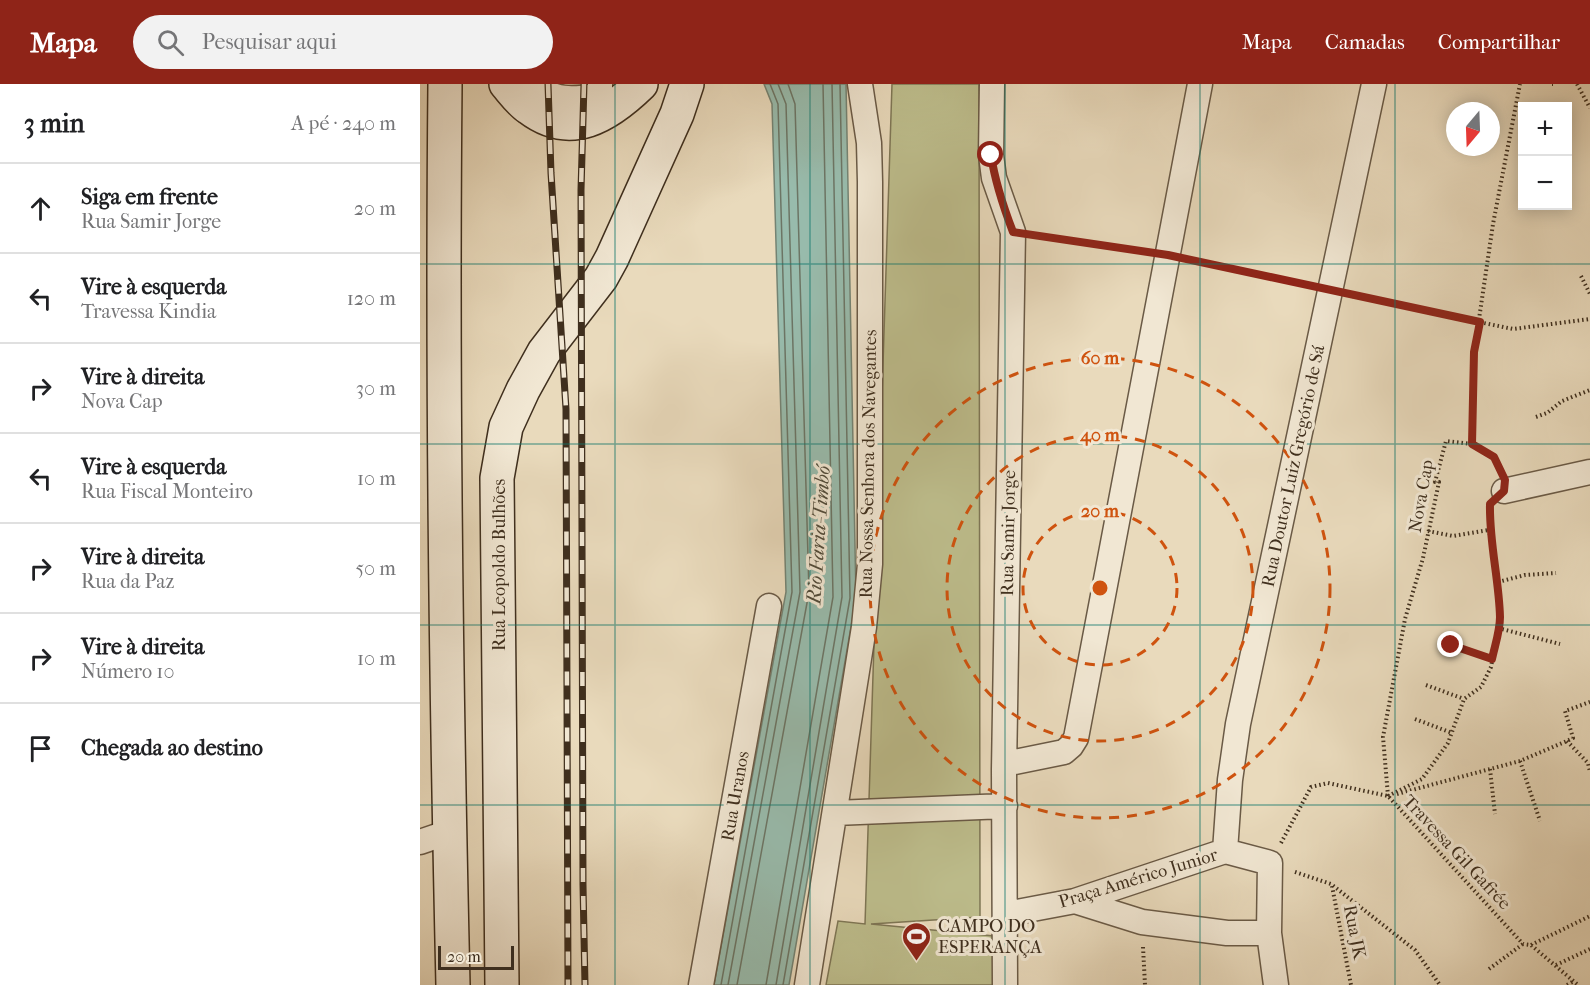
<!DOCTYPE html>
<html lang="pt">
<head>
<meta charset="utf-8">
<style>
	body { margin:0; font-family:"IM FELL French Canon",serif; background:#f2f2f2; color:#202124 }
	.controls { position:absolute; right:18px; top:18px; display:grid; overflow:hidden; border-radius:0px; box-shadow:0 3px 15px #0003 }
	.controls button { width:54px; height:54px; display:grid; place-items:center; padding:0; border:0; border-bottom:2px solid #e0e0e0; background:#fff; color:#202124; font:30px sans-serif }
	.compass { position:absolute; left:1026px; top:18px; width:54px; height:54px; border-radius:50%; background:#fff; box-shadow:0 3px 15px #0003; rotate:199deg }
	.scale { position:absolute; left:18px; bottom:15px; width:76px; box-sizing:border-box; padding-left:6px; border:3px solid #3f2f1e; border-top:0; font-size:16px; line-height:21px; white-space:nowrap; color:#3f2f1e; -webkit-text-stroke:4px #f1e7d3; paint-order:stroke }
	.stop { position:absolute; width:18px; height:18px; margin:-14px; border:4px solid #8f2418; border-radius:50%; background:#fff }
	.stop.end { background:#8f2418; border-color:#fff; box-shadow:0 2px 6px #0008 }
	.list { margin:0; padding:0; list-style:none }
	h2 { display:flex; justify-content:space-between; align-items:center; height:78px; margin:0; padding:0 24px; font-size:26px }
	h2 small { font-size:20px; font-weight:400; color:#757577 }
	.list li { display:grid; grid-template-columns:39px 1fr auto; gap:18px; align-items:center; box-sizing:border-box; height:90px; padding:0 24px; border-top:2px solid #e0e0e0 }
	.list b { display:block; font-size:22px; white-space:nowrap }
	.list p { margin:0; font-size:20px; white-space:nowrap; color:#757577 }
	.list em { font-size:20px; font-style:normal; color:#757577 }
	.icon { flex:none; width:33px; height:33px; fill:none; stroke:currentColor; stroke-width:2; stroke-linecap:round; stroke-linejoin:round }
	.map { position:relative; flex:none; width:1170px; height:901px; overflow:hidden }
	header { display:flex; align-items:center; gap:36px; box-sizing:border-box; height:84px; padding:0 30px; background:#8f2418; color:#fff }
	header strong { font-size:28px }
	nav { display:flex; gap:33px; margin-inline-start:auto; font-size:21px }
	.search { width:420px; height:54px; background:#f2f2f2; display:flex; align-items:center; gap:15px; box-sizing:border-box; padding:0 21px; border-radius:33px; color:#757577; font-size:22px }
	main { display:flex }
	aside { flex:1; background:#fff }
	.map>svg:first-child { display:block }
	.green { fill:#bdbd8c; stroke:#7e7655; stroke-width:1.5 }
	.water { fill:#98bbac; stroke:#748373; stroke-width:1.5 }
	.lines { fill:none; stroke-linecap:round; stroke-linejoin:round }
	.shore { stroke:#6c7565; stroke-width:1.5 }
	.street-casing { stroke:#6a5a46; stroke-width:27 }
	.secondary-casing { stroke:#3f2f1e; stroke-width:36 }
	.path { stroke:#3f2f1e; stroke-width:4; stroke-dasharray:1.5 3; stroke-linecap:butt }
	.street { stroke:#f1e7d3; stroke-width:24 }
	.secondary { stroke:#f1e7d3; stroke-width:33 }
	.rail-casing { stroke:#3f2f1e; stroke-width:7 }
	.rail { stroke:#f1e7d3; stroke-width:4.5; stroke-dasharray:14; stroke-linecap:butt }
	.route { stroke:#8f2418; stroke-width:8 }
	.grid { fill:none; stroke:#0f766e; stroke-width:1.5; stroke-opacity:0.55 }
	.ring { fill:none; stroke:#cf530f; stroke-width:3; stroke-dasharray:10 8 }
	.labels { text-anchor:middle; stroke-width:6; stroke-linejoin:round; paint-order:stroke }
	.street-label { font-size:18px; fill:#3f2f1e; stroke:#f1e7d3 }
	.poi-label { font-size:18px; fill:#3f2f1e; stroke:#f1e7d3; text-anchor:start }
	.water-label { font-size:20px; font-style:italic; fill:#514b3a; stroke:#f1e7d3 }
	.centre { fill:#cf530f; stroke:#f1e7d3; stroke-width:3 }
	.ring-label { font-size:18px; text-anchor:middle; font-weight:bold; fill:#cf530f; stroke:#f1e7d3; stroke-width:6; stroke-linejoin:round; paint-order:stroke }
</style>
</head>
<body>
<header>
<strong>Mapa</strong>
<div class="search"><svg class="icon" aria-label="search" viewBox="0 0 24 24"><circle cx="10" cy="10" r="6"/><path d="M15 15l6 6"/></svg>Pesquisar aqui</div>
<nav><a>Mapa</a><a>Camadas</a><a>Compartilhar</a></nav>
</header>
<main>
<aside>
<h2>3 min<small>A pé · 240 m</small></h2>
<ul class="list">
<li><svg class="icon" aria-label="ahead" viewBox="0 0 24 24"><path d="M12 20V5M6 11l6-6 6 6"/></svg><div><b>Siga em frente</b><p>Rua Samir Jorge</p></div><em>20 m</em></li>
<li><svg class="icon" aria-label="left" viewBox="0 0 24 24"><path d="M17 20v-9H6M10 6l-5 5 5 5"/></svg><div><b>Vire à esquerda</b><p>Travessa Kindia</p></div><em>120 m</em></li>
<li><svg class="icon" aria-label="right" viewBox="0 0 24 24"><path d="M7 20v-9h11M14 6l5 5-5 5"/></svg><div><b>Vire à direita</b><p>Nova Cap</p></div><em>30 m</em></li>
<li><svg class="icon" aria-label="left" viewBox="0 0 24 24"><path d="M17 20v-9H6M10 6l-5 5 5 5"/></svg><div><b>Vire à esquerda</b><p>Rua Fiscal Monteiro</p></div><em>10 m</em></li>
<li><svg class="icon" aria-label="right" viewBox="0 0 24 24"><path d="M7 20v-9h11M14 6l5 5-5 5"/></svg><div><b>Vire à direita</b><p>Rua da Paz</p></div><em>50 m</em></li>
<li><svg class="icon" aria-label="right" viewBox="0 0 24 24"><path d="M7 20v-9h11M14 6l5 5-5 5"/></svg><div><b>Vire à direita</b><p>Número 10</p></div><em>10 m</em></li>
<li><svg class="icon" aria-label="arrive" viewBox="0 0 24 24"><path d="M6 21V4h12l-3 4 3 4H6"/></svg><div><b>Chegada ao destino</b></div></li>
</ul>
</aside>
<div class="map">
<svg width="1170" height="901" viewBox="0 0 1170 901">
	<rect width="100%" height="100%" fill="#e9dabc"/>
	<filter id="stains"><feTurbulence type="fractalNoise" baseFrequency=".00333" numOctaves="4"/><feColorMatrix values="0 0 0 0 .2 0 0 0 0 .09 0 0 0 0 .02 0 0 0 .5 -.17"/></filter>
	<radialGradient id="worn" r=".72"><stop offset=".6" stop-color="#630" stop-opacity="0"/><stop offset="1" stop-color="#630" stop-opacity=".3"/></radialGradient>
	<path class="green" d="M472 0H559L560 833 451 840 584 853 582 901H406L418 837 445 840Z"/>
	<path class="water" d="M344 0H426L436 514 369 901H294L366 508 352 20Z"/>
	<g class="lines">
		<path class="shore" d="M301 901 372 508 358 20 350 0
			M308 901 380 508 366 20 358 0
			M317 901 389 508 375 20 368 0
			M346 901 413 513 403 0
			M356 901 422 513 412 0
			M363 901 430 514 420 0"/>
		<defs>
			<path id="street" d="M109 0C137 16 149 17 180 11V0
				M572 0 571 71 574 94 593 148 584 686 585 901
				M1084 407 1170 388
				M585 680 644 668 651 662 656 654 780 0
				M415 729 585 722
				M0 758 29 748
				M805 767 810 696 818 640 954 0
				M655 817 722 838 807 849H849
				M586 830 655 817 805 767 850 779 849 849 856 901
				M281 901 349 522
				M387 901 444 543 450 480V98L449 59 440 0"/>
			<path id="secondary" d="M25 0C22 300 26 601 33 901
				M86 0C93 8 100 18 109 24 151 56 188 32 221 0
				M82 901 77 394 86 343 103 306 124 268 181 194 192 174 257 30 267 0"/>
		</defs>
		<use href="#street" class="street-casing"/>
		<use href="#secondary" class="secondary-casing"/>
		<path class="path" d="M1132 0H1133
			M1157 0 1170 24
			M616 151 725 168
			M770 176 886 202
			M1161 192 1170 210
			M932 212 1093 245 1170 235
			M1116 333 1127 329 1142 317 1170 306
			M1052 360 1074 373 1079 383
			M1008 447 1033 452 1069 446
			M1078 498 1105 491 1136 489
			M1078 544 1140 560
			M1031 561 1072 575
			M1006 601 1044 615
			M995 635 1032 649
			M1147 657 1168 679 1170 688
			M1100 677 1120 737
			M1070 685 1075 730
			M977 710 1100 677 1147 657 1153 654 1145 627 1170 618
			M968 712 963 653 985 535 1003 474 1019 398H1015L1026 357 1052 360 1054 269 1073 140 1100 0
			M968 712 1002 695 1028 659 1044 615 1061 603 1071 583 1080 536 1078 498 1069 446 1070 426
			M861 759 891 703 908 699 968 712 1103 860 1111 861 1158 901
			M875 788 911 800 995 866 1020 901
			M912 802 931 901
			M1111 861 1170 832
			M723 863 725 901
			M1136 881 1170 865
			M1069 885 1103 860
			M1147 901 1154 897"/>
		<use href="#street" class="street"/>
		<use href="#secondary" class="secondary"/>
		<defs>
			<path id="rail" d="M128 0 131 89 146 325 148 901
				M164 0 161 106 163 801 165 901"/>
		</defs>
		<use href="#rail" class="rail-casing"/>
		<use href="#rail" class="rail"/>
	</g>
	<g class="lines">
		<path class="route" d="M571 71C575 98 583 122 593 148L748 171 1060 238 1054 268 1052 360 1074 373 1085 396 1084 407 1070 420C1069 458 1079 495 1080 533 1080 547 1075 561 1072 575L1031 561"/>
	</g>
	<path class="grid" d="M195 0V901M390 0V901M585 0V901M780 0V901M975 0V901M0 180H1170M0 360H1170M0 541H1170M0 721H1170"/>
	<g class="ring">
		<circle cx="680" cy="504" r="77"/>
		<circle cx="680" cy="504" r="153"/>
		<circle cx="680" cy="504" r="230"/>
	</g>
	<defs>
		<symbol id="stadium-pin" viewBox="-11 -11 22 30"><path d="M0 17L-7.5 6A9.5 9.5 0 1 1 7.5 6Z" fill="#8f2418" stroke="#f1e7d3"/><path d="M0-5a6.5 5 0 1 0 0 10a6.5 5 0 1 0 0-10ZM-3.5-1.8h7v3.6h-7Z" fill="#fff"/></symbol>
	</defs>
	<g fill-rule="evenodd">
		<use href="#stadium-pin" x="480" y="836" width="33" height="45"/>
	</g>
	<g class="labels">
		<g class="street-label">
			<text transform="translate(448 380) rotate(-89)" y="6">Rua Nossa Senhora dos Navegantes</text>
			<text transform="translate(873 382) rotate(-78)" y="6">Rua Doutor Luiz Gregório de Sá</text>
			<text transform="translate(1001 412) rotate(-80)" y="6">Nova Cap</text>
			<text transform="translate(588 449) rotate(-89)" y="6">Rua Samir Jorge</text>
			<text transform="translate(79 481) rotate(-90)" y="6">Rua Leopoldo Bulhões</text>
			<text transform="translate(315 712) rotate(-80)" y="6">Rua Uranos</text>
			<text transform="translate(1037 768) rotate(47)" y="6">Travessa Gil Gafrée</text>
			<text transform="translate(718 794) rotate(-17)" y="6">Praça Américo Junior</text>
			<text transform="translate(935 848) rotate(79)" y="6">Rua JK</text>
		</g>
		<g class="poi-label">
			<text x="518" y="848">CAMPO DO<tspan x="518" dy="21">ESPERANÇA</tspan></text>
		</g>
		<g class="water-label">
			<text transform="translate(398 451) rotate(-86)" y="7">Rio Faria-Timbó</text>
		</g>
	</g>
	<circle cx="680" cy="504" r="9" class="centre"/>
	<g class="ring-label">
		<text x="680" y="280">60 m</text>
		<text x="680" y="357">40 m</text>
		<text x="680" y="433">20 m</text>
	</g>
	<rect width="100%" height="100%" filter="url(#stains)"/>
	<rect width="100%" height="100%" fill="url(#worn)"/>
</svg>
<div class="controls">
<button>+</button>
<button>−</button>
</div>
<svg class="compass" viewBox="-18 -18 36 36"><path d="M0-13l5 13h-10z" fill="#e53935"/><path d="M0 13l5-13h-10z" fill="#757577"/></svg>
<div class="scale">20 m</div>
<div class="stop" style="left:571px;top:71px"></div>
<div class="stop end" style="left:1031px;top:561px"></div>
</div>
</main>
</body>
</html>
